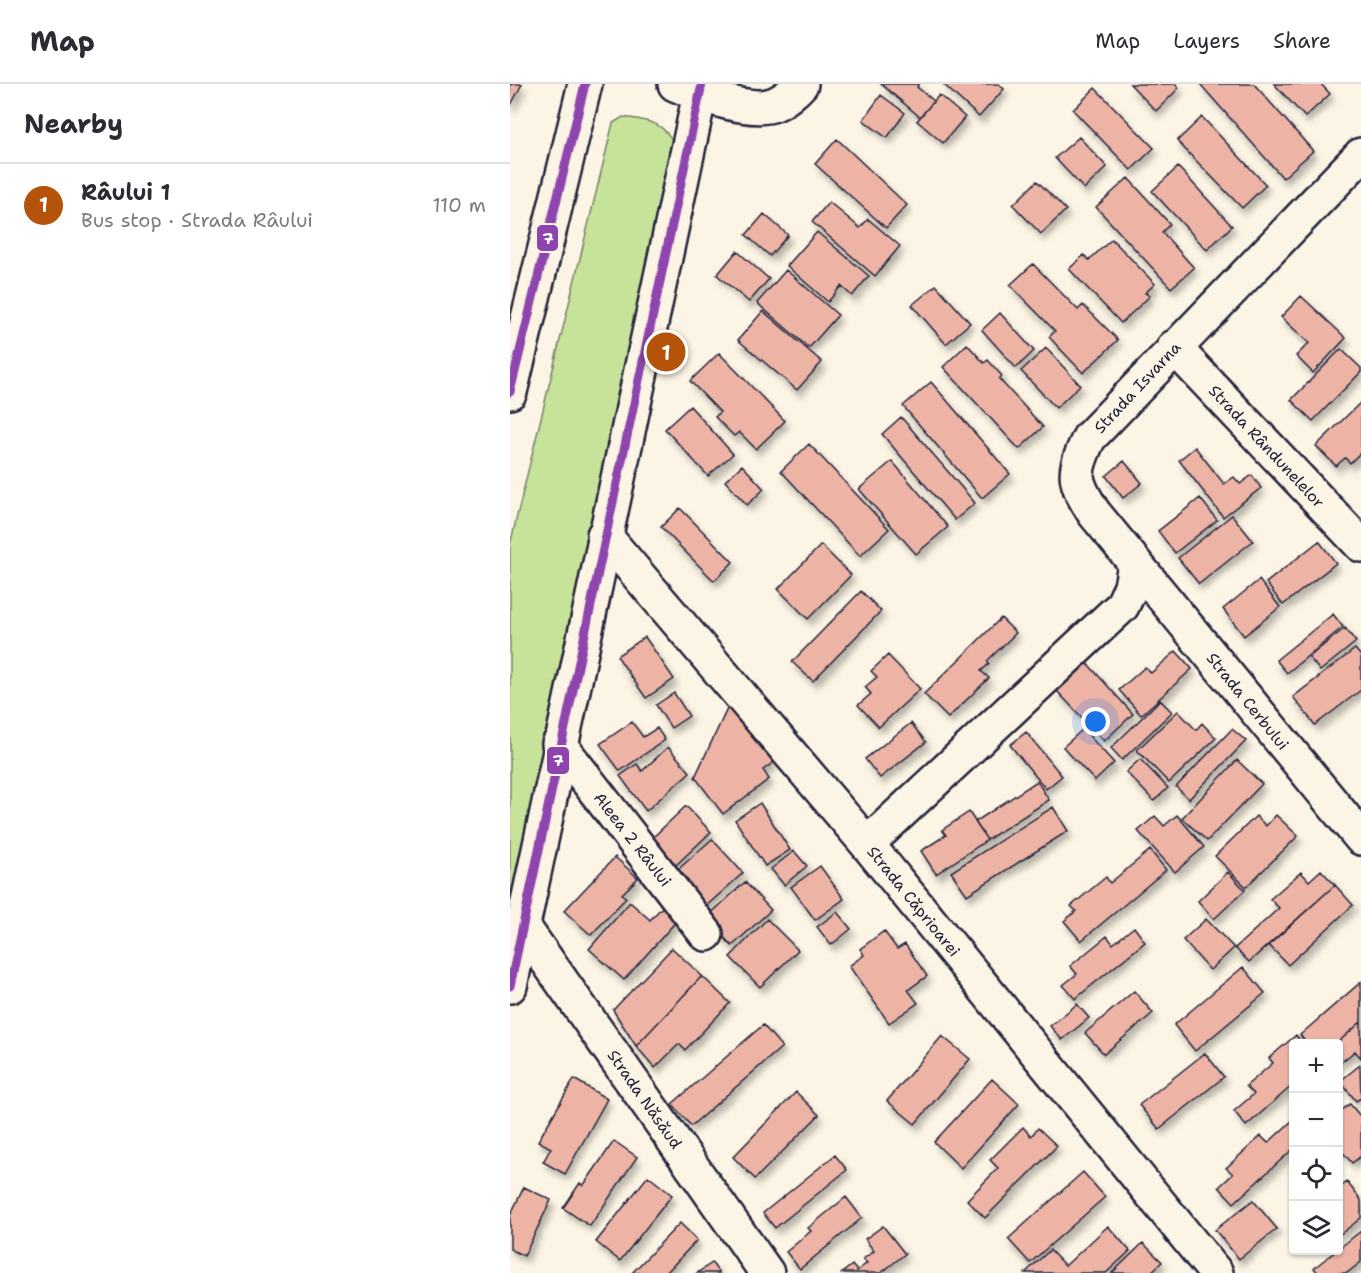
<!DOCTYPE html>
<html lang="en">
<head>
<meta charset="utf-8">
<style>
	body { margin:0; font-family:"Shantell Sans",sans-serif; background:#f7f7f7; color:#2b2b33 }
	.controls { position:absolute; right:18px; bottom:18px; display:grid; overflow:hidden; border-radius:6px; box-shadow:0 2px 4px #0004 }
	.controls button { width:54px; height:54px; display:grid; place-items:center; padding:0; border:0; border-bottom:2px solid #e1e1e2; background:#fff; color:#2b2b33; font:30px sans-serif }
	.you { position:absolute; left:586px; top:638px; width:21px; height:21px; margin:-15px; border:4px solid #fff; border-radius:50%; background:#1a73e8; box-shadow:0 0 0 9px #1a73e833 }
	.badge { display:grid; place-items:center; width:39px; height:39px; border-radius:50%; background:#b45309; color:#fff; font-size:20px; font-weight:700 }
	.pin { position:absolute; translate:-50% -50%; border:3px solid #fff; box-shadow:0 2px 6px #0006 }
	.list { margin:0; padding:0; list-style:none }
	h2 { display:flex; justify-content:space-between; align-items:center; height:78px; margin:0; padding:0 24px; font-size:26px }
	h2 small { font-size:20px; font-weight:400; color:#7c7c81 }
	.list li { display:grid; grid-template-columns:39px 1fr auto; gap:18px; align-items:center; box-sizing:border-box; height:84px; padding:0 24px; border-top:2px solid #e1e1e2 }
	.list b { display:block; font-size:22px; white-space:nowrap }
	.list p { margin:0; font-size:20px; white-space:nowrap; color:#7c7c81 }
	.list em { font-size:20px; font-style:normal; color:#7c7c81 }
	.icon { flex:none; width:33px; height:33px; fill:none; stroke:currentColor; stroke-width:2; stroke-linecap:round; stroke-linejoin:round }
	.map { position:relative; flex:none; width:851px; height:1189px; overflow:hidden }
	header { display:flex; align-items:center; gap:36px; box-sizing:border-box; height:84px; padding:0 30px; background:#fff; border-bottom:2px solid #e1e1e2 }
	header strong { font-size:28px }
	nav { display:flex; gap:33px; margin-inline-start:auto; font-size:21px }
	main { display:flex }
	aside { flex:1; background:#fff }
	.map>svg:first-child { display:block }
	.green { fill:#c7e299; stroke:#74826a; stroke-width:1.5 }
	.building { fill:#edb4a6; stroke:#22223b; stroke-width:1.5; filter:url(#shadow) }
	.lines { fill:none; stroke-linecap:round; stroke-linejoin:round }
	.minor-casing { stroke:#22223b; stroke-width:38 }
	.major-casing { stroke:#22223b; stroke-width:38 }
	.minor { stroke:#fcf5e5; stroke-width:33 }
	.major { stroke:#fcf5e5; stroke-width:33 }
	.bus-1-casing { stroke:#fcf5e5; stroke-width:14 }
	.bus-1 { stroke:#8e44ad; stroke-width:9 }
	.labels { text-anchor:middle; stroke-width:4.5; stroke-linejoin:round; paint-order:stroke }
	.street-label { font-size:16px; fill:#22223b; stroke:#fcf5e5 }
	.line-badge { stroke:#fcf5e5; stroke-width:2 }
	.badge-label { font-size:16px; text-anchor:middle; font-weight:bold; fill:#fff }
</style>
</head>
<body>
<header>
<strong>Map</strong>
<nav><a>Map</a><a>Layers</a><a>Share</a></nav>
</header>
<main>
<aside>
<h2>Nearby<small></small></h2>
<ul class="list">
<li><span class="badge">1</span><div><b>Râului 1</b><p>Bus stop · Strada Râului</p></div><em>110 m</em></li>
</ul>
</aside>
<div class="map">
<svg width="851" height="1189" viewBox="0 0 851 1189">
	<defs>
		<filter id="shadow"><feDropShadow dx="3.5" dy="6" stdDeviation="3" flood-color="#0004"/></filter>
	</defs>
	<rect width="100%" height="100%" fill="#fcf5e5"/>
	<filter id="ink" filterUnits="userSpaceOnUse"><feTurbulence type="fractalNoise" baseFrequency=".0167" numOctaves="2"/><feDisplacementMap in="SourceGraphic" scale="12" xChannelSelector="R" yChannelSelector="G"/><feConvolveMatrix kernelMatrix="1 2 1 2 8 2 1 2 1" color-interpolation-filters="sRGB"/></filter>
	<g filter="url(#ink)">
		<path class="green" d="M113 33C141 37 153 37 167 64L0 857V461L103 39Z"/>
		<path class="building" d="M0 0H12L0 23Z
			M371 0H409L407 3 424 17 410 33Z
			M433 0H489L494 5 469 33Z
			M620 0H666L669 4 646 27Z
			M690 0H744L803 67 773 94Z
			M764 0H811L820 10 795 33Z
			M585 4 644 64 621 86 563 26Z
			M371 11 395 29 377 54 353 36Z
			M429 11 455 33 433 59 407 37Z
			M692 33 756 101 732 124 667 57Z
			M569 53 597 83 574 105 545 74Z
			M327 55 397 121 376 144 305 80Z
			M668 83 722 142 697 166 642 107Z
			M618 94 660 140 652 148 684 184 661 204 586 123Z
			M527 97 556 126 531 150 503 121Z
			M319 118 350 144 358 135 390 162 365 192 302 138Z
			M254 130 278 151 260 172 236 151Z
			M307 148 359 192 342 212 331 202 318 218 277 182Z
			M602 155 645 200 635 209 640 212 611 239 559 185 574 171 579 176Z
			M227 167 259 195 239 218 207 191Z
			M523 180 568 226 573 221 608 256 573 289 539 253 545 247 500 201Z
			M276 186 328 231 299 264 247 219Z
			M426 201 460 239 436 260 402 221Z
			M791 212 836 254 803 289 786 272 799 259 771 233Z
			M253 227 312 278 287 306 228 256Z
			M490 229 524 267 506 284 472 246Z
			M457 260 474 279 478 276 492 292 489 295 533 343 509 365 433 283Z
			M536 264 570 301 546 324 511 287Z
			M831 265 851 284V288L803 337 781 316Z
			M209 269 275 337 246 365 229 348 224 352 205 333 210 328 180 297Z
			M421 298 500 390 472 414 393 322Z
			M851 318V368L840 379 835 374 826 382 806 362Z
			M180 322 223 370 198 392 155 345Z
			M391 333 465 419 445 436 372 350Z
			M299 360 379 445 350 472 271 387Z
			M685 363 714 400 724 393 730 400 742 391 751 404 713 433 669 376Z
			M382 377 438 443 406 470 349 405Z
			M614 377 632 399 613 414 596 392Z
			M232 381 254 405 237 421 215 397Z
			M690 414 707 436 665 469 648 447Z
			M170 424 223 478 204 497 151 443Z
			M722 431 743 457 689 500 668 474Z
			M809 457 826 479 773 521 756 499Z
			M311 461 341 491 298 535 268 505Z
			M749 496 770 523 734 552 713 525Z
			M351 507 371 527 303 597 282 578Z
			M823 530 833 543 777 589 766 576Z
			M491 534 506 549 477 577 479 580 471 587 479 594 438 634 414 610Z
			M835 544 846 558 810 587 799 573Z
			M135 553 164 595 136 614 107 572Z
			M845 565 851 572V606L805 641 783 613Z
			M666 567 682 585 631 631 609 606 635 583 641 589Z
			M378 571 410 605 369 643 348 621 361 610 355 603 367 593 361 587Z
			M577 579 623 630 594 657 547 607Z
			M164 609 179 632 161 644 146 621Z
			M650 616 662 628 612 676 601 664Z
			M218 623 264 678 253 686 259 695 213 730 185 693Z
			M668 627 686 646 692 639 706 654 659 699 627 666Z
			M122 638 133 653 147 644 155 656 110 687 90 660Z
			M401 639 416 658 370 694 355 675Z
			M573 645 604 679 585 697 553 663Z
			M722 645 736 657 679 715 666 703Z
			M516 648 552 692 536 705 500 661Z
			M158 663 180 688 136 727 110 692 127 680 132 687Z
			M630 675 658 704 644 717 616 688Z
			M727 676 752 700 697 757 672 734Z
			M527 697 539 716 477 756 465 738Z
			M250 719 280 766 255 782 225 736Z
			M176 722 201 748 165 782 140 756Z
			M543 723 558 747 457 811 441 788Z
			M459 728 477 756 426 790 411 767 436 751 432 746Z
			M667 731 694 763 665 788 628 747 645 732 654 742Z
			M766 731 788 752 736 803 705 772 746 732 756 742Z
			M202 755 233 789 194 824 163 790Z
			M640 766 656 786 571 857 554 837 566 827 561 822 596 793 600 799Z
			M284 767 297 782 274 801 261 785Z
			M105 773 128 794 112 810 116 814 81 851 54 827Z
			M310 782 334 815 305 836 281 803Z
			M811 786 825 801 739 878 725 864 769 824 760 815 791 788 799 797Z
			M718 788 735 806 704 835 688 817Z
			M235 798 261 826 222 862 196 834Z
			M825 801 843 821 778 881 759 861Z
			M120 818 140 836 155 820 170 833 114 896 79 865Z
			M327 828 341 845 321 861 307 843Z
			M257 835 288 866 250 903 220 873Z
			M696 835 724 864 700 886 673 856Z
			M624 843 635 858 565 915 553 901 567 890 560 882 597 852 603 860Z
			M374 847 387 865 395 860 417 892 398 906 408 919 379 939 339 882 354 871 350 865Z
			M162 864 192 892 126 962 103 926Z
			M733 883 755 909 685 967 664 941Z
			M192 892 220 919 175 966 169 960 145 984 126 962Z
			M851 898V938L826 960H797L790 951Z
			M624 907 643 929 594 970 575 949Z
			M567 920 579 934 552 956 540 942Z
			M851 938V974L845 967 828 981V960H826Z
			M253 941 272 963 181 1042 162 1020Z
			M786 951 793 960H784V1000L736 1042 724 1027 744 1010 736 1002 763 979 759 974Z
			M432 952 460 975 405 1040 377 1017Z
			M695 969 714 993 649 1045 629 1021Z
			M850 981 851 1014 846 1017 830 997Z
			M64 995 97 1015 55 1090 33 1078 41 1064 28 1057Z
			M482 995 509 1020 451 1084 424 1058Z
			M286 1008 309 1031 245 1095 223 1073Z
			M840 1020 851 1033V1072L842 1079 828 1063V1029Z
			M784 1035V1064L724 1119 709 1103 723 1090 716 1084 751 1052 758 1059Z
			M513 1043 521 1052 528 1044 547 1062 475 1134 457 1116 488 1084 480 1076Z
			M104 1057 127 1073 80 1142 53 1124 70 1099 73 1102Z
			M325 1071 337 1086 265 1144 253 1129Z
			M573 1088 595 1113 520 1179 498 1155Z
			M138 1092 162 1111 110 1177 86 1158Z
			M837 1098 851 1116V1134L828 1152V1105Z
			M14 1103 41 1116 14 1172 0 1165V1132Z
			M336 1113 352 1134 290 1185 276 1168 301 1147 298 1144Z
			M743 1116 767 1145 729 1175 705 1146Z
			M170 1139 187 1156 156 1189H122Z
			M373 1142 395 1170 371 1189H332L342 1181 347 1187 357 1179 353 1175 364 1167 355 1155Z
			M598 1142 620 1167 596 1189H515L540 1166 555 1182Z
			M851 1147V1178L837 1189H808L804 1184Z
			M633 1159 652 1178 640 1189H602Z
			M202 1179 209 1189H187Z"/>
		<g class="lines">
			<defs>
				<path id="minor" d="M165 0C188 10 241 30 265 20 274 16 285 7 291 0
					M851 71 579 354C562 390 563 396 584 429L851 754
					M664 263 851 461
					M94 451 357 760 706 1189
					M49 660 196 850
					M357 760 612 522 621 503 625 479
					M12 841 257 1189"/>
				<path id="major" d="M0 308 75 0
					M0 902 192 0"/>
			</defs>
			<use href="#minor" class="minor-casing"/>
			<use href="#major" class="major-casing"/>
			<use href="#minor" class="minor"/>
			<use href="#major" class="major"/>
			<defs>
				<path id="bus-1" d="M0 308 75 0
					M0 902 192 0"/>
			</defs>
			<use href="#bus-1" class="bus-1-casing"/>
			<use href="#bus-1" class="bus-1"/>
		</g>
	</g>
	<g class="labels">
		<g class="street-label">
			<text transform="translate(627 303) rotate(-47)" y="6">Strada Isvarna</text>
			<text transform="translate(757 362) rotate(47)" y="6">Strada Rândunelelor</text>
			<text transform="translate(738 617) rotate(51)" y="6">Strada Cerbului</text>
			<text transform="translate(123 755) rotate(52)" y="6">Aleea 2 Râului</text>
			<text transform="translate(404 817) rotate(51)" y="6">Strada Căprioarei</text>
			<text transform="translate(135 1015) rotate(55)" y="6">Strada Năsăud</text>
		</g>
	</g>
	<g class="line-badge">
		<rect x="26" y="140" width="23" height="28" rx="6" fill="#8e44ad"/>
		<rect x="36" y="662" width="24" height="29" rx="6" fill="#8e44ad"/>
	</g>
	<g class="badge-label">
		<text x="38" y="160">7</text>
		<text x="48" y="682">7</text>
	</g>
</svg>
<div class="controls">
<button>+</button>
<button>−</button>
<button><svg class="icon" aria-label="locate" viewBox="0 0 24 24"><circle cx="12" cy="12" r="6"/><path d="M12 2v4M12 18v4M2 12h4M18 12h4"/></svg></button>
<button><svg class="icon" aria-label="layers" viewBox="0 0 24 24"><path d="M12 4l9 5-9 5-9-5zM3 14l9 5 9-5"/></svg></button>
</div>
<div class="you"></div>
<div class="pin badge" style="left:156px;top:268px">1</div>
</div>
</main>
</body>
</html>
